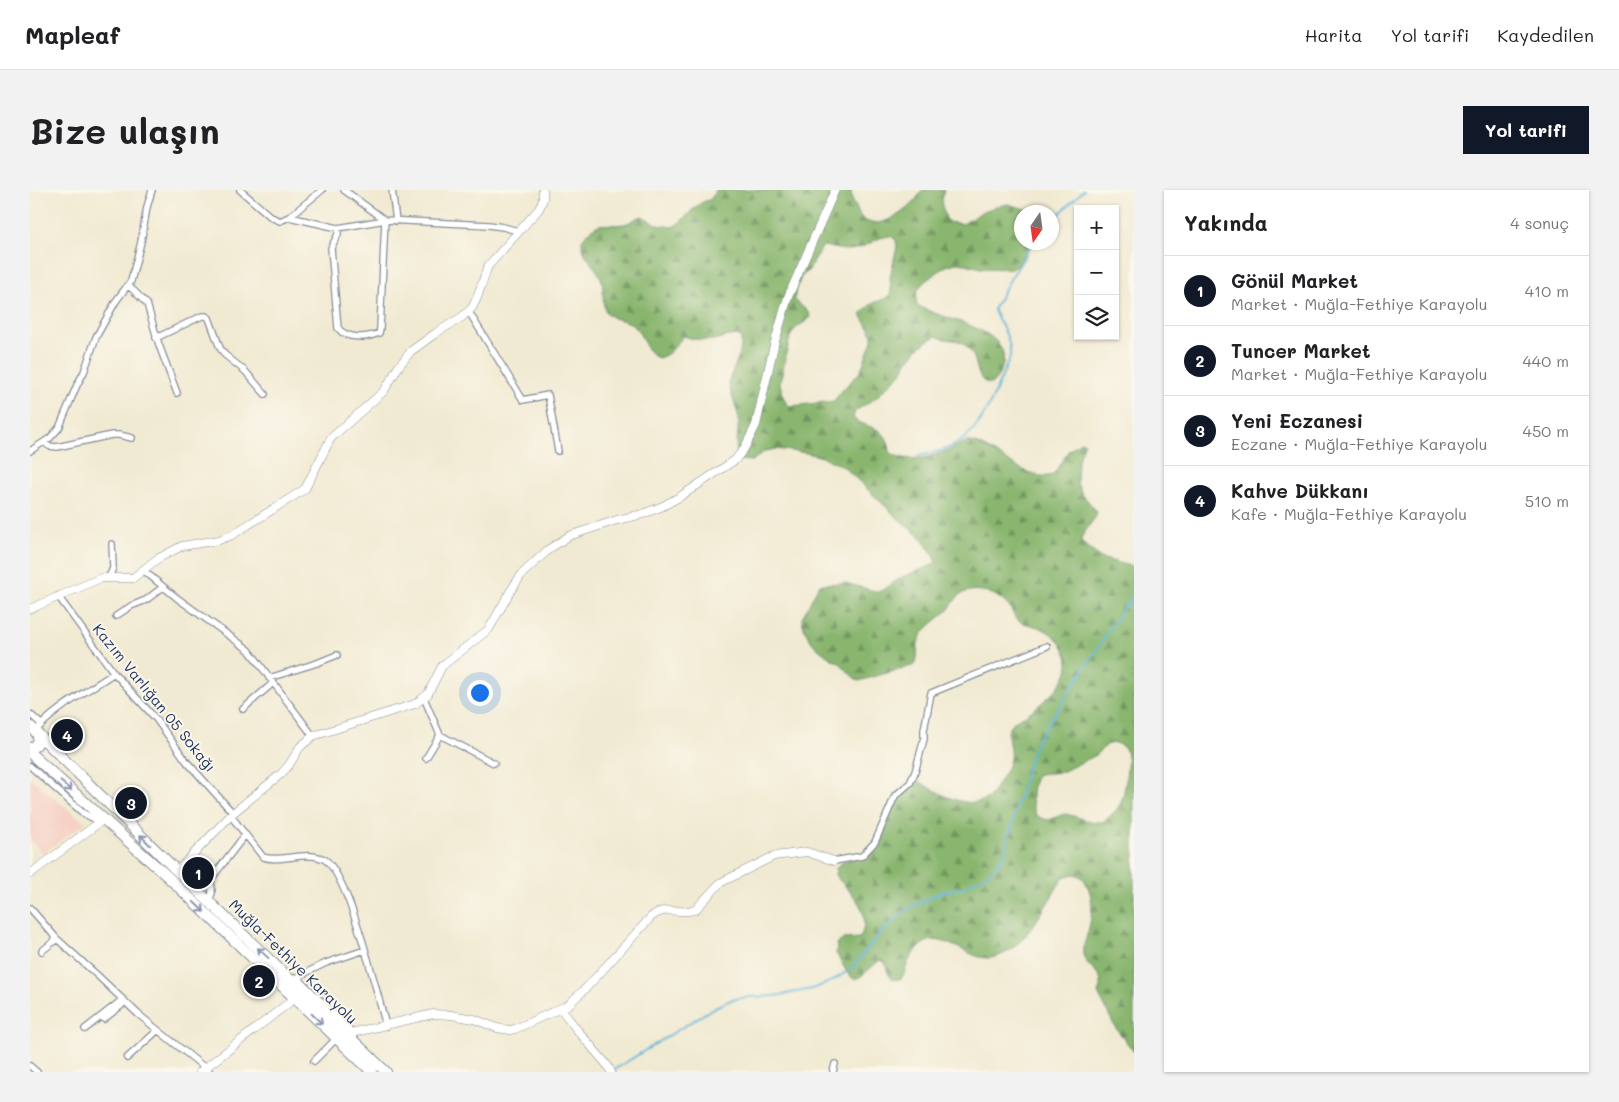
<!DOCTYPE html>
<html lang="tr">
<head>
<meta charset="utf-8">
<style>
	body { margin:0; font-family:Mali,sans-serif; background:#f2f2f2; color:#202124 }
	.controls { position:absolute; right:15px; top:15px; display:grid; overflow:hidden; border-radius:0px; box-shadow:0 1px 4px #0004 }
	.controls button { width:45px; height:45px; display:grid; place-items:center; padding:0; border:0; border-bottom:1px solid #e0e0e0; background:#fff; color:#202124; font:25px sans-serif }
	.compass { position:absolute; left:984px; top:15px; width:45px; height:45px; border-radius:50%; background:#fff; box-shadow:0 1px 4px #0004; rotate:193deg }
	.you { position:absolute; left:449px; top:502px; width:18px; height:18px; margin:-12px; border:4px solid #fff; border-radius:50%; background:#1a73e8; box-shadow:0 0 0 8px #1a73e833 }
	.badge { display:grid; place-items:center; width:32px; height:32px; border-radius:50%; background:#111827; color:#fff; font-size:16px; font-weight:700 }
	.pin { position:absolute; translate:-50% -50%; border:2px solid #fff; box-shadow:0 1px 5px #0006 }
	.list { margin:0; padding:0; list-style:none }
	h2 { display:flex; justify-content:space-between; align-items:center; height:65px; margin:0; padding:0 20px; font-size:21px }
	h2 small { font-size:16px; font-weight:400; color:#757577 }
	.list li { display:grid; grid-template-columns:32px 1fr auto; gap:15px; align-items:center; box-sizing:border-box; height:70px; padding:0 20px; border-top:1px solid #e0e0e0 }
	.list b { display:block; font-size:19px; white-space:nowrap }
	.list p { margin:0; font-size:16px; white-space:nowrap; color:#757577 }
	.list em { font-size:16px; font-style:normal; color:#757577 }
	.icon { flex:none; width:28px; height:28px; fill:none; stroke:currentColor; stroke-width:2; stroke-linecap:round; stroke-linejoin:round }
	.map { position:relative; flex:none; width:1104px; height:882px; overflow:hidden; border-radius:0px }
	header { display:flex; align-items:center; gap:30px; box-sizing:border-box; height:70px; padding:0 25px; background:#fff; border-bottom:1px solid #e0e0e0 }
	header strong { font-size:24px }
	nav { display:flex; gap:28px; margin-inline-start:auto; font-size:18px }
	.intro { display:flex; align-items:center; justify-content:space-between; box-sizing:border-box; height:120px; padding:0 30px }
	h1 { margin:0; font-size:35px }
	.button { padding:12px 22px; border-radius:0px; background:#111827; color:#fff; font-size:18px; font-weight:700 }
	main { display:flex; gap:30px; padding:0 30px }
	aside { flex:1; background:#fff; border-radius:0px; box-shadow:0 1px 4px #0004 }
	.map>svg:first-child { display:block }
	.built { fill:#f6d1c5 }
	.forest { fill:url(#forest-firs); stroke:#527266; fill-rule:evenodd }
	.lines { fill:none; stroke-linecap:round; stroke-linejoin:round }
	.stream { stroke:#5eb4da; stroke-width:2 }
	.street-casing { stroke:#868c98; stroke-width:8 }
	.secondary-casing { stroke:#868c98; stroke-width:9 }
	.highway-casing { stroke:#868c98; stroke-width:12 }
	.street { stroke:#fff; stroke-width:5.5 }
	.secondary { stroke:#fff; stroke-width:8 }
	.highway { stroke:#fff; stroke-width:10 }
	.oneway { stroke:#8d97ae }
	.labels { text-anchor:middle; stroke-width:4; stroke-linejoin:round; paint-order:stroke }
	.street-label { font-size:15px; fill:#1b2f5e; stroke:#fbf7ec }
</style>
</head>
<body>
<header>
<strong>Mapleaf</strong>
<nav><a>Harita</a><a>Yol tarifi</a><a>Kaydedilen</a></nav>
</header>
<div class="intro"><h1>Bize ulaşın</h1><a class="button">Yol tarifi</a></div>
<main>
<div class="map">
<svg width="1104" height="882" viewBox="0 0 1104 882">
	<defs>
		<pattern id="forest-firs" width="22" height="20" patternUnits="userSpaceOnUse" patternTransform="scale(1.25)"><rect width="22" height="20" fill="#89b66e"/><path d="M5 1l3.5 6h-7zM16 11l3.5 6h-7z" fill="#6f945e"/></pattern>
	</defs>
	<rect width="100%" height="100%" fill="#fbf7ec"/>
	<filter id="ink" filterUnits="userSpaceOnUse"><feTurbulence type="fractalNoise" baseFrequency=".02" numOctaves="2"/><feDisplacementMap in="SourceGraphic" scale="10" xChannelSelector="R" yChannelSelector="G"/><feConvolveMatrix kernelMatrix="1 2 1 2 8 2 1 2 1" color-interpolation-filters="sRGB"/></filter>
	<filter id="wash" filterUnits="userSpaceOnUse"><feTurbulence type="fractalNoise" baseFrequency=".0096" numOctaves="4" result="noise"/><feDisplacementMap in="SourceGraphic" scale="20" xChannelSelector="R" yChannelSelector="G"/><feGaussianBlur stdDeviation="1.12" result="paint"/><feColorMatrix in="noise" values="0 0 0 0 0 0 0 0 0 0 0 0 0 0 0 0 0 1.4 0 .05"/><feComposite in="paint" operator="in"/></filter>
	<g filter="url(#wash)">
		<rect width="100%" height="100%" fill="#f1ead2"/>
		<path class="built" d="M0 587 10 597 56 633 13 663 0 650Z"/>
		<path class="forest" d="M686 0H821C821 7 823 13 827 19 828 22 830 27 833 29 851 43 885 16 892 0H914C911 11 912 22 918 32L933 34 952 22 967 16 978 14 1006 22H992V52L1001 53 987 76 982 79 951 78 936 74 926 73 916 76 894 92 887 101 886 114C907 130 981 136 973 174 971 182 968 188 961 194 945 192 949 173 941 162 929 144 921 154 906 146L897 151 888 159 878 171 870 184 846 208 825 221 823 228C837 240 858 234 860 262 877 275 906 266 923 258 929 255 934 251 941 252 964 257 998 293 1023 285L1039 260 1052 251 1055 253 1048 271 1047 293 1052 304 1067 322 1066 326 1052 346 1051 350 1053 354 1071 368 1104 377V862L1085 837 1068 803C1069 800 1071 795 1071 792 1071 782 1055 776 1053 764 1052 757 1056 751 1057 745 1062 728 1065 709 1056 693 1051 683 1043 683 1034 687 1016 712 993 767 958 768 947 768 938 762 929 758 919 754 907 747 896 752 888 756 880 767 877 775 875 779 875 783 873 786 870 790 867 790 862 789L858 783 855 772 850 770 830 787 824 789 818 784 806 763 807 754 814 749 830 748C844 720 821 704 805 685L806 678 814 671 838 663 853 649 852 633 866 603 885 589C904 600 935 622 958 608 963 604 966 597 969 592 973 585 979 577 980 568 982 556 973 542 983 532 987 529 992 527 996 525 1011 514 1038 494 1038 474 1038 459 1026 445 1013 439 1005 435 995 435 988 430 983 427 983 422 980 418 970 404 949 396 933 403 926 406 923 415 918 420 908 430 895 436 889 450 886 458 889 467 885 475L829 491C822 487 818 481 812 475 809 472 805 471 802 469 786 459 774 447 772 428L789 395 794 394 815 393 845 401H851L872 387 903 375 906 371 904 365 887 344 873 333 814 277 793 267 777 263 746 259 735 261 722 271 710 270 706 262 709 228 698 193C702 181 715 159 710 146 700 144 691 149 682 150 672 151 662 149 654 146 645 154 642 165 628 168 614 162 614 145 603 135 595 128 583 132 576 122 571 112 575 98 571 88 565 74 551 66 552 50 569 28 571 37 594 34 601 33 605 28 612 26L628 35 643 37C657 29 664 13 681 9ZM861 46 866 50 867 57 862 78 860 88 861 100 860 105 856 108 841 114 831 124C835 134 843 139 842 151L830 182 814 198 804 211 762 216 757 215 752 204 750 193 760 147 765 139 780 128 779 123 764 109 771 87 779 80 791 58 794 56C808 59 821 63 834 56 845 51 848 47 861 46ZM1086 553 1095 558C1099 569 1097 576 1096 588 1094 605 1093 615 1080 626 1077 629 1074 632 1070 632 1062 633 1045 626 1036 624 1022 626 1022 635 1006 625 1001 612 1000 596 1008 584L1032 582 1064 566 1078 554Z"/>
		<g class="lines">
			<path class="stream" d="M1022 31 1054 0
				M887 266C903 263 918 260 931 251 955 235 969 193 980 167 982 149 971 136 964 121V118L981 88 1004 52
				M582 881 685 817 701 810 717 807 745 806 782 799 802 791 821 779 852 741 879 718 912 702 934 697 959 683 973 668 999 571 1006 552 1048 489 1091 421 1104 405"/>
		</g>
	</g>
	<g filter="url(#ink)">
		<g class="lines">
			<defs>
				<path id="street" d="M210 0 241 27 250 31 259 27 292 0
					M314 0 355 30
					M362 0 366 31
					M259 27 308 38 355 30 459 35 473 37 488 41
					M308 38V44L301 58 308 138C317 150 337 148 349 143L350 139 355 30
					M98 95 117 114 129 155 147 203
					M439 122 493 210 518 205 528 261
					M126 148 172 126H176L179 128 190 158 195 165 215 181 235 204
					M14 252 19 256 27 257 82 245H89L102 248
					M0 261 20 248 29 238 47 195 54 182 66 147 86 111 101 91 111 52 117 17 122 0
					M113 380 147 408 219 460 283 546
					M79 387 83 378 82 354
					M28 406 84 483 126 529 157 572 203 623
					M86 426 101 416 116 410 133 397
					M239 488 287 473 307 465
					M394 508 410 545 464 573
					M213 519 243 493
					M0 524 11 534
					M6 541C22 520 61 499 84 483
					M396 568 410 545
					M0 576 53 623 70 632
					M201 626 233 667C251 673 275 660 294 669 318 682 348 806 356 836
					M804 671 832 666 845 652 865 606 880 593 885 582 894 549V540L901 503 1017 456
					M179 711 182 703 181 689 215 645
					M0 718 27 749 67 785 108 824 180 882
					M12 761 27 749
					M267 787 323 843
					M261 790 296 773 335 760
					M74 829 92 815
					M55 839 92 810
					M97 868 127 841
					M284 871 307 848
					M0 876 7 882
					M803 882 805 874"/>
				<path id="secondary" d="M0 419 71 388H103L127 369 152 356 189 350 202 345 275 299 301 248 354 201 369 176 381 161 406 143 432 127 442 118 447 108 458 76 509 19 513 9V0
					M147 681 203 623 251 584 259 575 270 557 283 546 385 514 398 504 412 476 459 439 480 402 492 384 519 359 539 346 587 330 613 324 633 316 651 306 705 270 714 259 726 235 744 155 758 107 805 0
					M0 684 74 629
					M531 819 548 841 578 876 581 882
					M317 844 403 824 421 825 444 829 467 838 480 840 485 839 538 815 557 797 621 727C637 714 648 725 665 720L690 693 744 666 777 662 804 671
					M170 882 265 808"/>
				<path id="highway" d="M0 536 147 681 356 882
					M0 558C9 556 11 548 5 541
					M0 563 137 686 342 882"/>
			</defs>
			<use href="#street" class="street-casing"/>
			<use href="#secondary" class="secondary-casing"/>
			<use href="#highway" class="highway-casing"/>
			<use href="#street" class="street"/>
			<use href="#secondary" class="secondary"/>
			<use href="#highway" class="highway"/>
		</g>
		<defs><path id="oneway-shaft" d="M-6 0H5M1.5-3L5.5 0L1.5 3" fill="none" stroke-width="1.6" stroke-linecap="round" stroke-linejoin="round" transform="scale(1.25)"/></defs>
		<g class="oneway">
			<use href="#oneway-shaft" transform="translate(36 596) rotate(41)"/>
			<use href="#oneway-shaft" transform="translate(115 650) rotate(-135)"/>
			<use href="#oneway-shaft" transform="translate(169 717) rotate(44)"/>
			<use href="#oneway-shaft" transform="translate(233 763) rotate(-137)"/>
			<use href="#oneway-shaft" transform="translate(287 829) rotate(44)"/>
		</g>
	</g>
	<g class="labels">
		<g class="street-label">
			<text transform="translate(124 508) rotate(51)" y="5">Kazım Varlığan 05 Sokağı</text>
			<text transform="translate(263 772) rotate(44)" y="5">Muğla-Fethiye Karayolu</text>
		</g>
	</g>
</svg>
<div class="controls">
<button>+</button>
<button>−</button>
<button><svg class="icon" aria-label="layers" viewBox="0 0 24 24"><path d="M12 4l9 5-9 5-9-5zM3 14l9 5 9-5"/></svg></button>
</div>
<svg class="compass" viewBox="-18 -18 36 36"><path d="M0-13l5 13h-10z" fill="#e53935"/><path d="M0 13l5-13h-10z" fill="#757577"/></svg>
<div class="you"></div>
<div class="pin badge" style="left:168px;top:683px">1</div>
<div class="pin badge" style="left:229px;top:791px">2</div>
<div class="pin badge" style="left:101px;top:613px">3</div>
<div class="pin badge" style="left:37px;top:545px">4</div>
</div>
<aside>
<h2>Yakında<small>4 sonuç</small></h2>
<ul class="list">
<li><span class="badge">1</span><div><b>Gönül Market</b><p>Market · Muğla-Fethiye Karayolu</p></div><em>410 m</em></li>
<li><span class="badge">2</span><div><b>Tuncer Market</b><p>Market · Muğla-Fethiye Karayolu</p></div><em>440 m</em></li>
<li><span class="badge">3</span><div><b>Yeni Eczanesi</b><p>Eczane · Muğla-Fethiye Karayolu</p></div><em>450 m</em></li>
<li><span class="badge">4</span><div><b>Kahve Dükkanı</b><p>Kafe · Muğla-Fethiye Karayolu</p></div><em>510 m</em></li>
</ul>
</aside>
</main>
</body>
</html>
